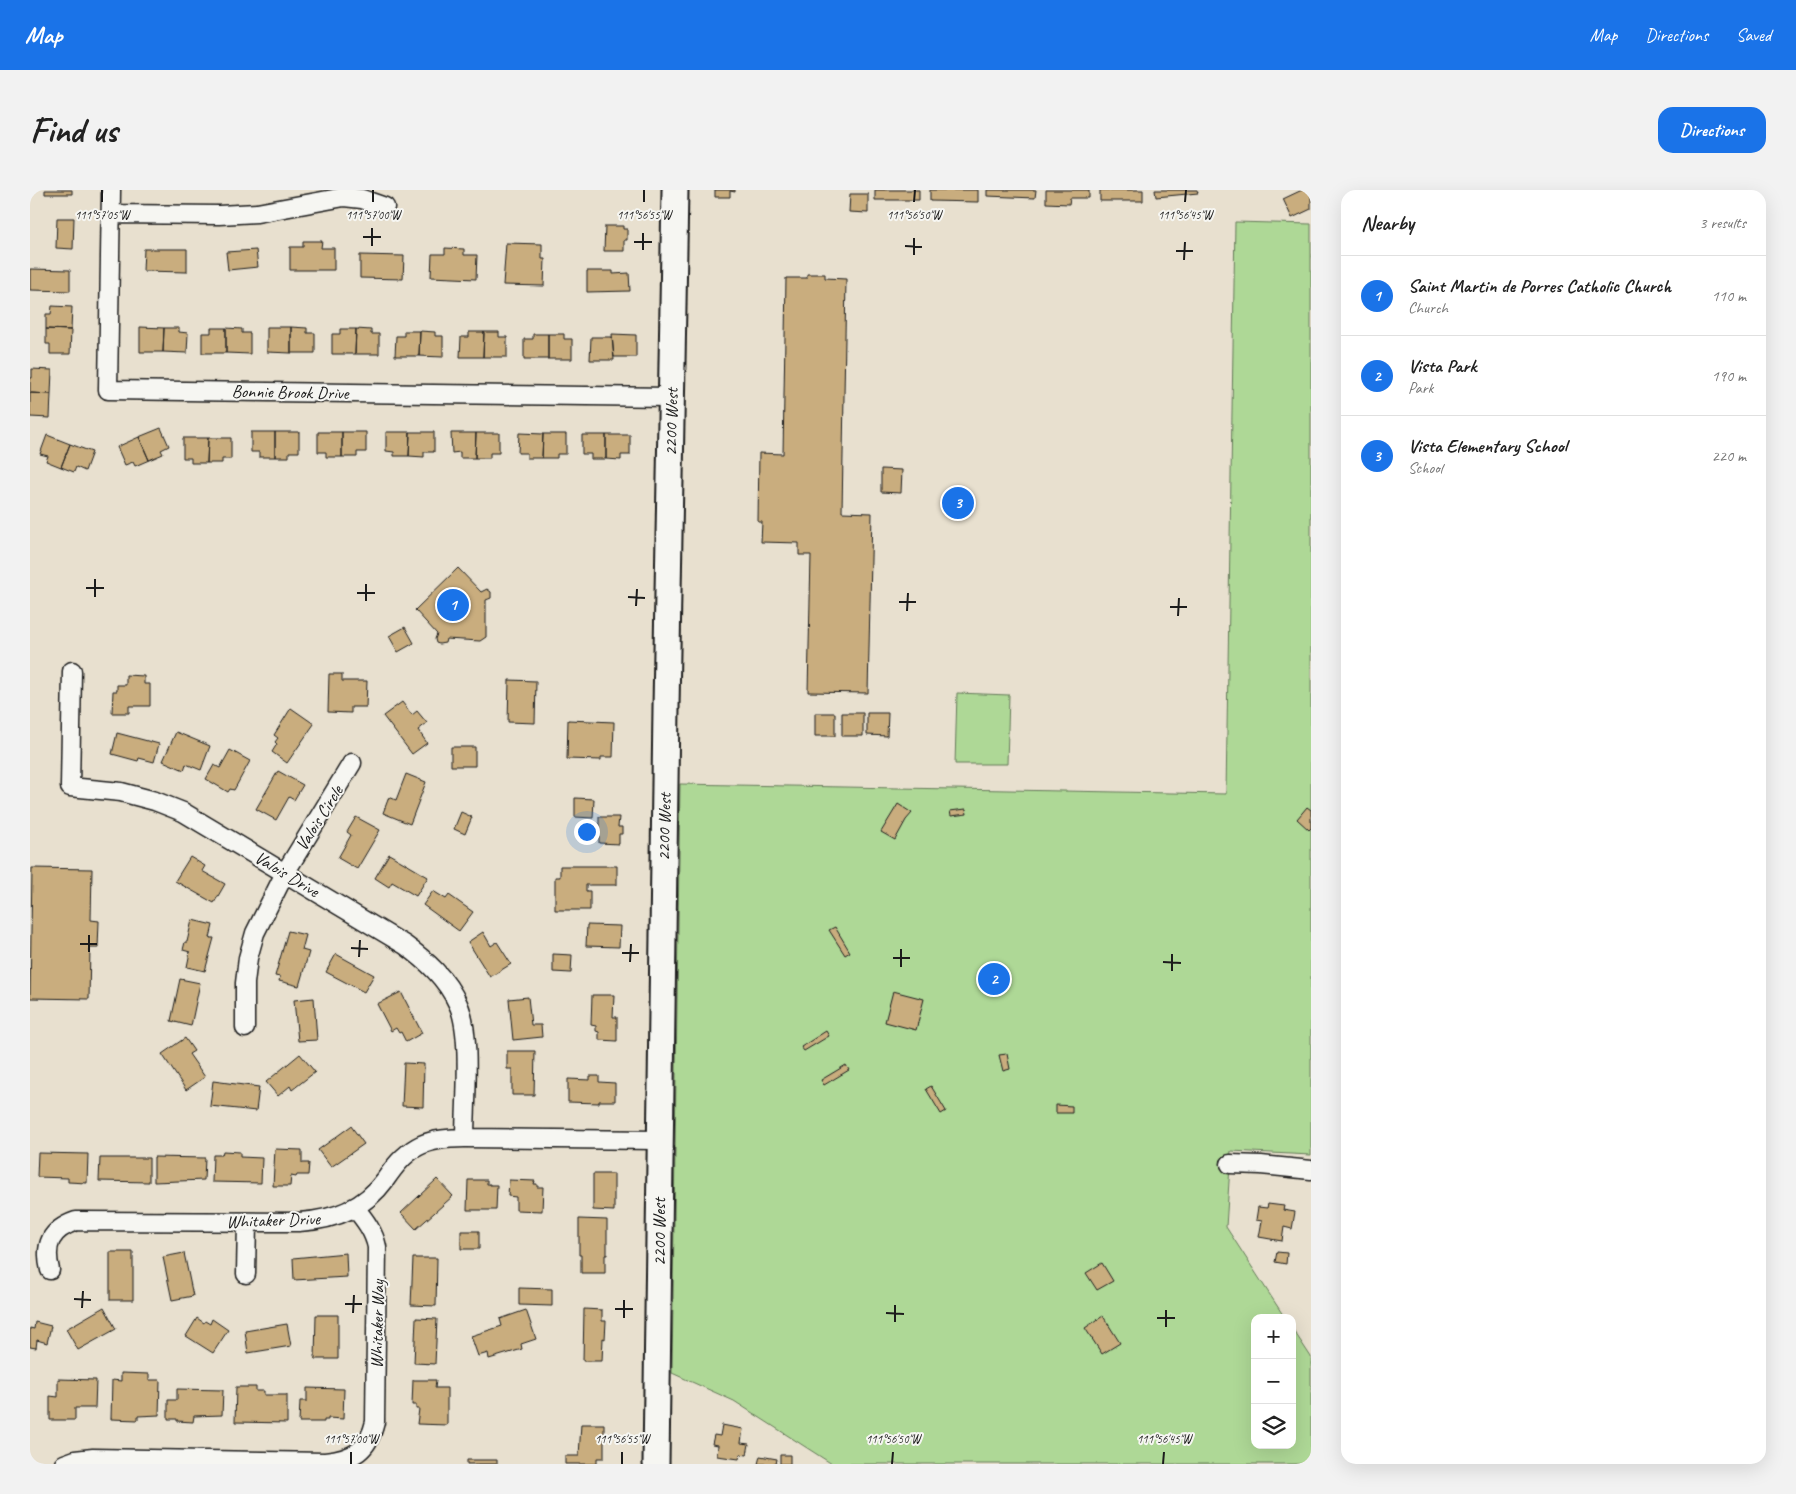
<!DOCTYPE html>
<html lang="en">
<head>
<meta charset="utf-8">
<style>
	body { margin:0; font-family:Caveat,sans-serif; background:#f2f2f2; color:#222 }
	.controls { position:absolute; right:15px; bottom:15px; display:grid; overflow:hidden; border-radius:10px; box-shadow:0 5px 20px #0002 }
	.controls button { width:45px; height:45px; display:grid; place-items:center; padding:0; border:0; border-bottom:1px solid #e0e0e0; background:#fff; color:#222; font:25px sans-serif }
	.you { position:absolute; left:556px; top:641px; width:18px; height:18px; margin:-12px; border:4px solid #fff; border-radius:50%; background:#1a73e8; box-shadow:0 0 0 8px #1a73e833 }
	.badge { display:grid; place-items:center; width:32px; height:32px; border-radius:50%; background:#1a73e8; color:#fff; font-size:16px; font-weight:700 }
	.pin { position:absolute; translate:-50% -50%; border:2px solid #fff; box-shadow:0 1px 5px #0006 }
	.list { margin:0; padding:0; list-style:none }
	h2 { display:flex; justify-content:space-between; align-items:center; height:65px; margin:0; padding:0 20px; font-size:21px }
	h2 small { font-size:16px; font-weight:400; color:#767676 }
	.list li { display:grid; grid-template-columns:32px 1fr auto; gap:15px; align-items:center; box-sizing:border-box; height:80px; padding:0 20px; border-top:1px solid #e0e0e0 }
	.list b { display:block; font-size:19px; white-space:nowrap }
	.list p { margin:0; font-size:16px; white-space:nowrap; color:#767676 }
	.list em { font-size:16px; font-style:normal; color:#767676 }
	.icon { flex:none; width:28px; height:28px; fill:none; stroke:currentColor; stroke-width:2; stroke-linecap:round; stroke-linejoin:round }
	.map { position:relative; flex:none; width:1281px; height:1274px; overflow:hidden; border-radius:15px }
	header { display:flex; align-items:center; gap:30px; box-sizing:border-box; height:70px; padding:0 25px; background:#1a73e8; color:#fff }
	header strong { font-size:24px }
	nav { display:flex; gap:28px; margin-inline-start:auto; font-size:18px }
	.intro { display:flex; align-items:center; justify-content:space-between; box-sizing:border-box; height:120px; padding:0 30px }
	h1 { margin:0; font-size:35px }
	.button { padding:12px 22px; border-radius:15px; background:#1a73e8; color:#fff; font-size:18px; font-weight:700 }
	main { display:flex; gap:30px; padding:0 30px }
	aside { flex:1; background:#fff; border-radius:15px; box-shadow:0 5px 20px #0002 }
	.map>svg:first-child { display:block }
	.green { fill:#aed896; stroke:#657a59 }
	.building { fill:#c9ad7e; stroke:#1c1c1c }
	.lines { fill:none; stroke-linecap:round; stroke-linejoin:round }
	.street-casing { stroke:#1c1c1c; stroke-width:21 }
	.secondary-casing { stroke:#1c1c1c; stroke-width:29 }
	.street { stroke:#f6f6f2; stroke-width:18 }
	.secondary { stroke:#f6f6f2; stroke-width:25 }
	.ticks { fill:none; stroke:#1c1c1c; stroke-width:2 }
	.labels { text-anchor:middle; stroke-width:4; stroke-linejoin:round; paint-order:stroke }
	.street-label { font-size:18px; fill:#1c1c1c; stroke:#f6f6f2 }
	.ticks-label { font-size:12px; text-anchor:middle; fill:#1c1c1c; stroke:#f6f6f2; stroke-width:4; stroke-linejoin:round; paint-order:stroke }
</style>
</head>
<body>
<header>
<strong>Map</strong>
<nav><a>Map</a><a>Directions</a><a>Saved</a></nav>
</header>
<div class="intro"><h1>Find us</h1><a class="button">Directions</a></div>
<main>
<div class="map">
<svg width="1281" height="1274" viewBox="0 0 1281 1274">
	<rect width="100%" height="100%" fill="#e8e0cf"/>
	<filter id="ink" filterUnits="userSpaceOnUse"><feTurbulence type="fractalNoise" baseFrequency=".02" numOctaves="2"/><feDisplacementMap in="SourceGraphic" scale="10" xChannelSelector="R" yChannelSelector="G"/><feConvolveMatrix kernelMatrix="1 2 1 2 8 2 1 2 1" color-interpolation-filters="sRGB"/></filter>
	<g filter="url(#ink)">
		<path class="green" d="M1205 32 1281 34V965L1201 961 1196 1037 1255 1128H1225V1255H1262V1138L1281 1167V1274H802L704 1211 642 1183 650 594 1196 604Z
			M927 503 979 505 977 574H925Z"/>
		<path class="building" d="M15 0H42V4H15Z
			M685 0H705V2L700 1V7H685Z
			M845 0H889V10H845Z
			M900 0H948V12L900 11Z
			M957 0H1006L1005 8 957 6Z
			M1016 0H1059V8H1040L1039 14 1016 13Z
			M1070 0H1113V11H1070Z
			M1125 0H1167L1168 3 1126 7Z
			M1272 0H1279L1281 4V19L1262 28 1253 9Z
			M820 4H838V23L819 22Z
			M27 28H44L43 59 26 58Z
			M575 36H593V39H597V50H594V61H574Z
			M273 51H292L291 58H304V80H260V57H273Z
			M476 53 512 54V69H515L514 96 473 95Z
			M415 58 434 59V65H447L446 89 401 87 402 64H415Z
			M114 59H157V82L113 81Z
			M226 60 228 77 198 80 196 62Z
			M330 65 374 66 373 89 330 88Z
			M0 79 40 80V101L0 100Z
			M557 81H583V84L599 83 600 101 557 102Z
			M777 84H795V88L816 89 812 322 842 323 838 503 778 502 781 365H769V353L731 352 732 332H728L729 263 753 264 756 88H777Z
			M22 116 42 117 41 140 16 139V124H21Z
			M110 137 134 138 133 162H110Z
			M237 137H261V163L237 162Z
			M261 137 277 138V143H285V163H261Z
			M134 138H149V142L158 143 157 163 133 162Z
			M181 138H196V163H172V143H181Z
			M196 138 212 139V143H220V164L196 163Z
			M16 139 41 140 40 164H20V154H16Z
			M310 139H326L325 164H302V144H310Z
			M326 139 341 140V144H349V164H325Z
			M374 141H390L389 166H365L366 146H374Z
			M390 141 405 142V146H413V167L389 166Z
			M439 142H454L453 167H430L431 147H439Z
			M454 142H469V147H477V167H453Z
			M503 144H518V169H494V149H503Z
			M518 144H534V149H542V169H518Z
			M582 144 606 145V167H584Z
			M561 147H582L584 170H560Z
			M2 179 22 180 21 204 0 203V188H2Z
			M0 203 21 204 20 228 0 227Z
			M131 238 139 256 131 260 133 264 119 270 109 247Z
			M221 242H245V267H229V262H221Z
			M245 242H269V262H259V267H245Z
			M288 242H312V267H296V262H288Z
			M312 242H336V262H327V267H312Z
			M356 242H380L379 266H364V262L356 261Z
			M380 242H404V262H394V267L379 266Z
			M421 243H446L445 268H430V262L422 263Z
			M446 243H469V263H460V268H445Z
			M489 243 513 244 512 268H497V263H488Z
			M513 244H536V264H527V268H512Z
			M17 245 40 254 31 277 16 271 18 266 10 264Z
			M552 245H576V269H561V264H552Z
			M576 245H600V265H591V270L576 269Z
			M109 247 119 270 105 276 103 272 95 275 87 257Z
			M153 248H178L177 273H161V268H153Z
			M178 248H201V269H192V273H177Z
			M40 254 62 262 55 281 46 277 44 282 31 277Z
			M851 279 872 280 871 303 851 302Z
			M428 378 451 402 457 399 461 402V408L456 410V447L450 451 416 449 415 453 409 454 406 453 405 449 407 444 385 420Z
			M375 437 384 453 368 462 359 446Z
			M299 484H312V491H337L336 517H321V523L298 522Z
			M96 485 114 486V494H120V516H99V523H82L83 501H87V495H96Z
			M479 490 506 491 505 533 478 532Z
			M372 512 382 525 387 521 397 533 388 540 397 553 382 564 353 526Z
			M261 518 284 534 257 573 242 562 247 554 245 552 248 548 244 545Z
			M785 523H805V546H785Z
			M812 523H833V546H812Z
			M837 523H858L857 546 837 545Z
			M538 530 584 532 583 567H571V570L537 569Z
			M146 542 180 556 171 580 156 574 154 580 133 571Z
			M87 543 129 554 124 572 109 568 108 571 82 564Z
			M421 557H445V576H421Z
			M200 560 220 571 204 600 200 599 198 602 176 589 184 575 190 578Z
			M248 581 273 595 264 610 259 607 246 630 226 619Z
			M376 584 396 592 380 634 353 623 359 607 366 610Z
			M545 608 564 609 563 628 545 627Z
			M868 614 882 623 876 630 865 650 851 642Z
			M1277 617 1281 620V638L1279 640 1267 629Z
			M936 619 937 624 921 626 920 621Z
			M431 622 442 627 435 644 424 639Z
			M326 627 350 640 327 679 308 668 321 645 317 642Z
			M569 627H589L588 637H592V644H589V654L569 653Z
			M359 664 398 687 386 706 362 692 359 697 345 688Z
			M160 667 175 676 172 681 195 694 184 713 145 691Z
			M530 676H587V695H556V701H560V720H525V687H530Z
			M2 678 62 679 61 730 69 731 68 758H60L59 809 0 808Z
			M403 701 416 709 419 705 443 722 429 741 393 715Z
			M162 730 183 735 180 748H184L175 781 157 777 160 762 153 760 155 752H157Z
			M557 735 590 736 589 757 556 756Z
			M805 737 820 762 815 765 799 740Z
			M258 741 276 745 272 760 279 762 269 796 249 791 250 787 245 786Z
			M453 742 461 756 467 752 481 774 460 787 438 752Z
			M306 764 344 785 334 802 296 782Z
			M523 764 542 765 541 783 523 782Z
			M150 789 170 793 161 836 141 831Z
			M863 801 894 809 886 840 855 832Z
			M371 802 392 843 376 852 371 842 369 843 366 838 361 841 347 814Z
			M562 805H584L583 827H587V851L569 850V842L566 841V836L561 835Z
			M498 807 501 835H511L512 847 483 850 479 809Z
			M284 808 287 850 268 851 264 810Z
			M796 841 799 846 774 861 771 857Z
			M155 848 164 861 159 864 175 887 156 900 132 864Z
			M477 861H505L504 905H482V879H477Z
			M270 864 285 882 262 900 260 896 248 906 236 892Z
			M977 864 980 879 973 881 969 865Z
			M374 873 394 874 393 917 372 916Z
			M816 875 819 880 794 895 791 890Z
			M560 886H569V892L585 893V911H569V913L538 912V889L560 890Z
			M183 891 229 897 226 921 180 916Z
			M901 896 916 921 911 924 896 899Z
			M1026 915 1042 916V923H1026Z
			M321 936 334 954 301 977 288 960Z
			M245 959 272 960V973H279L278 985H267L266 987 261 986 260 996H243Z
			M193 961 210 962V967L232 968 231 993 182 992 183 965H192Z
			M8 963 58 964 57 993 38 992V988L7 987Z
			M124 967 175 968 174 990 124 992Z
			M70 968H119V992L69 991Z
			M563 984H584V1021L563 1020Z
			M407 989 423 1006 386 1039 371 1023Z
			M438 990H457V994H460V995H467L466 1020H437Z
			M479 990 505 991 504 994H507V997H513L512 1021 486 1020V1007L478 1006Z
			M1238 1014 1254 1016 1253 1020 1265 1022 1262 1039 1254 1037 1252 1051 1229 1047 1232 1031 1226 1030 1228 1017 1237 1018Z
			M549 1029 577 1030V1065H575V1083H551V1065H549Z
			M431 1041H449V1059H431Z
			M80 1062H103V1110H80Z
			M1247 1062 1257 1063 1256 1074 1245 1072Z
			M154 1063 163 1106 142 1110 133 1067Z
			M316 1063 317 1087 264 1090 263 1068Z
			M383 1068H407L406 1116 381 1115Z
			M1072 1073 1083 1091 1067 1100 1056 1083Z
			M489 1098 522 1099V1116L489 1115Z
			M74 1117 86 1139 48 1160 36 1139Z
			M554 1119 572 1120V1131H576L575 1149 573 1148 572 1171H553Z
			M496 1120 506 1149 491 1154 492 1159 459 1169 458 1163 448 1166 441 1146 472 1136 470 1129Z
			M286 1125H308V1169H285Z
			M1073 1126 1090 1153 1072 1164 1055 1138Z
			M167 1128 174 1133 175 1131 180 1134 182 1129 198 1140 183 1163 156 1146Z
			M386 1128 407 1129 405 1174 384 1173Z
			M5 1132 21 1136 17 1153 7 1150 6 1158 0 1157V1138L4 1139Z
			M257 1134 261 1156 218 1163 215 1141Z
			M91 1183 119 1184V1190H130L129 1225 108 1226V1230L81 1229 82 1190 91 1191Z
			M28 1189 66 1190 65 1218H45V1230H20V1206L28 1207Z
			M383 1190H406L405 1198H417V1235L387 1234 389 1219H386V1215H382Z
			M206 1197H226V1201H234V1205H257V1233L205 1232Z
			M277 1198 314 1199 313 1229 298 1228V1230H294V1232H269L270 1211H277Z
			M147 1199 193 1200 192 1225 164 1226 163 1232 147 1231V1229H138V1210H147Z
			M551 1234H574V1268H567V1274H535V1266H549Z
			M692 1235 713 1239 711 1253 719 1254 717 1265 710 1264 709 1269 687 1266 688 1255 682 1254 684 1245 690 1246Z
			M750 1265H760V1274H750Z
			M730 1266 747 1269 746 1274H728Z
			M437 1270H467V1274H437Z"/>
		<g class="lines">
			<defs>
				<path id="street" d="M81 0 78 200 641 207
					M81 24 189 25 227 23 314 7 332 9 355 17
					M42 481 40 597 91 602 125 611 153 622 375 755C397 771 416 788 428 814 442 843 435 914 435 948
					M215 838V793L218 768 225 743 255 683 322 573
					M1200 974 1231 975 1281 980
					M20 1080C14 1055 20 1040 46 1031L269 1032C304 1030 334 1019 355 990 364 977 373 965 387 957 401 949 419 948 435 948L630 950
					M216 1084 217 1032
					M34 1274 45 1270 63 1268 295 1272C324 1269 338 1261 345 1232L347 1057C344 1042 335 1030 325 1018"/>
				<path id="secondary" d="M626 1274 636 518 645 0"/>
			</defs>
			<use href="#street" class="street-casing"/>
			<use href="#secondary" class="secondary-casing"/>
			<use href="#street" class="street"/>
			<use href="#secondary" class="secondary"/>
		</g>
	</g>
	<path class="ticks" d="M72 12V0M343 12V0M614 12V0M884 12 885 0M1155 12 1156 0M333 47H351M604 52H622M342 56V38M875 56 892 57M613 60V43M1146 61H1163M884 65V48M1154 70 1155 52M56 398H74M327 403H345M65 407V389M598 407 615 408M336 411V394M869 412H886M606 416 607 399M1140 417H1157M877 421 878 403M1148 426 1149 408M50 754H67M321 758 338 759M59 762V745M592 763H609M329 767 330 750M863 768H880M600 772 601 754M1133 772 1151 773M871 777V759M1142 781V764M44 1109 61 1110M315 1114H332M52 1118 53 1101M585 1119H603M323 1123 324 1105M856 1123 874 1124M594 1128V1110M1127 1128H1145M865 1132V1115M1136 1137V1120M321 1274V1262M592 1274V1262M862 1274 863 1262M1133 1274 1134 1262"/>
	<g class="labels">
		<g class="street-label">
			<text transform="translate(260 202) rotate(1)" y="6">Bonnie Brook Drive</text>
			<text transform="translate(641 232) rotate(-89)" y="6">2200 West</text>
			<text transform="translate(289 628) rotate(-58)" y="6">Valois Circle</text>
			<text transform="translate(634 637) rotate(-89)" y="6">2200 West</text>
			<text transform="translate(257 684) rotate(31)" y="6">Valois Drive</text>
			<text transform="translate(243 1030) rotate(-2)" y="6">Whitaker Drive</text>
			<text transform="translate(629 1042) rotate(-90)" y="6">2200 West</text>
			<text transform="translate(347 1134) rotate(-89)" y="6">Whitaker Way</text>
		</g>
	</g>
	<g class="ticks-label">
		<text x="72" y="29">111°57'05"W</text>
		<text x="343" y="29">111°57'00"W</text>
		<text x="614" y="29">111°56'55"W</text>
		<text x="884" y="29">111°56'50"W</text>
		<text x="1155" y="29">111°56'45"W</text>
		<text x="321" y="1253">111°57'00"W</text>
		<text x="592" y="1253">111°56'55"W</text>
		<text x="863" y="1253">111°56'50"W</text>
		<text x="1134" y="1253">111°56'45"W</text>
	</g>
</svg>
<div class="controls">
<button>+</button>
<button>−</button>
<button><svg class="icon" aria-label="layers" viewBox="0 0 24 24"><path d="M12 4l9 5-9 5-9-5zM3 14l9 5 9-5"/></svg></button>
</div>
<div class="you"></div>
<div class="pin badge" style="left:423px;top:415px">1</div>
<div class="pin badge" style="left:964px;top:789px">2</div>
<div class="pin badge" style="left:928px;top:313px">3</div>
</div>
<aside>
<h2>Nearby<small>3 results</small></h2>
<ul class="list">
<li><span class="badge">1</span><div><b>Saint Martin de Porres Catholic Church</b><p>Church</p></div><em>110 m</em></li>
<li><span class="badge">2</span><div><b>Vista Park</b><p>Park</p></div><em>190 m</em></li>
<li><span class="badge">3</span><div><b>Vista Elementary School</b><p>School</p></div><em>220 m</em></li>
</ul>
</aside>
</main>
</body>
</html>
